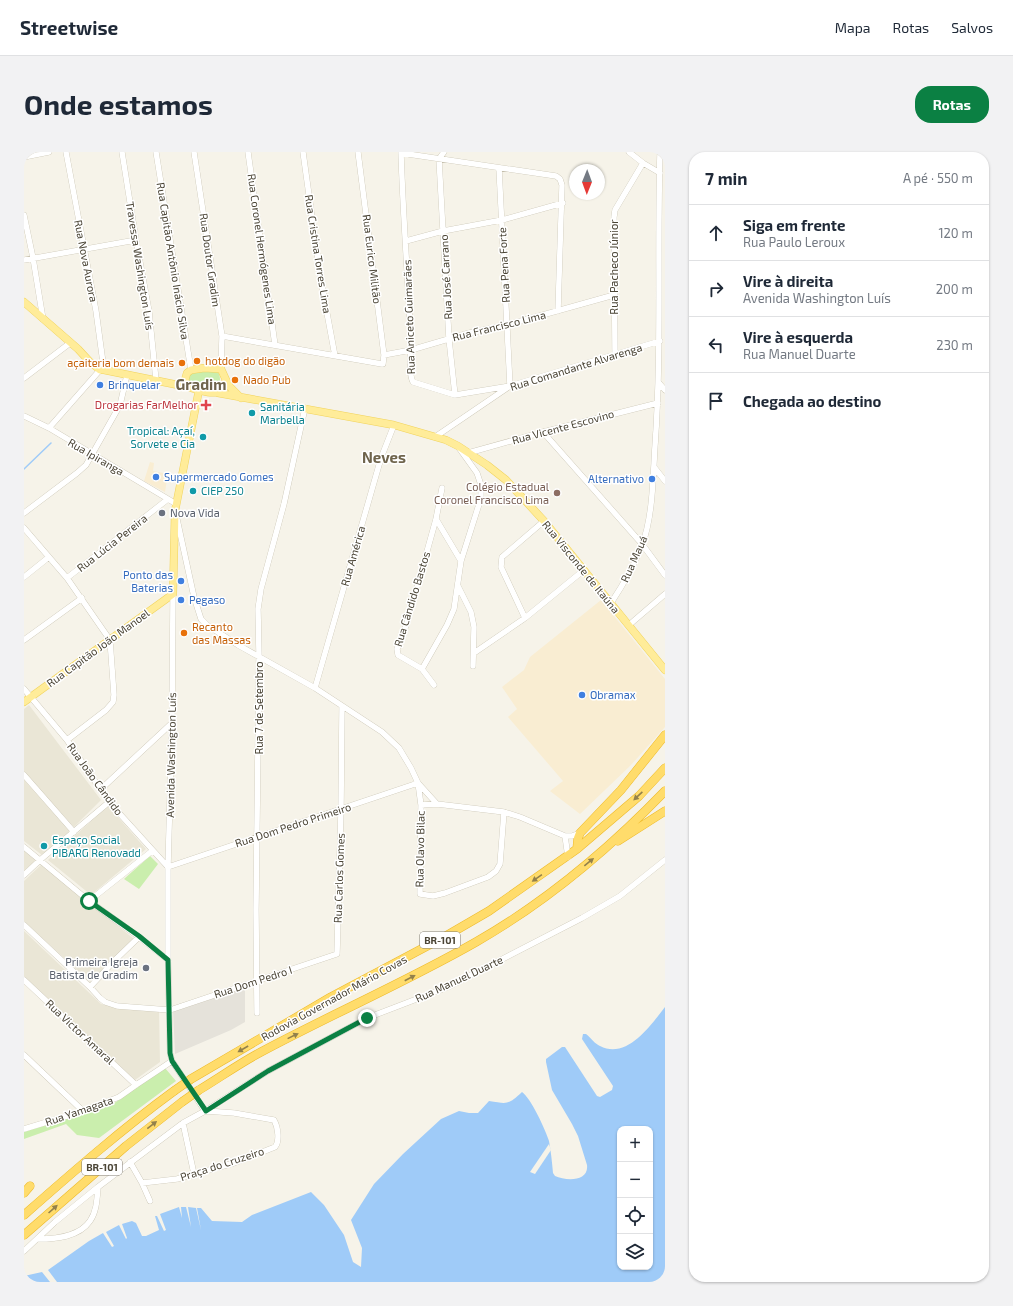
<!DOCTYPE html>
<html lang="pt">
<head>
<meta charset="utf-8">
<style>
	body { margin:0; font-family:"Exo 2",sans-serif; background:#f2f2f3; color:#1f2937 }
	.controls { position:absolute; right:12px; bottom:12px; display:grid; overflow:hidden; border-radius:8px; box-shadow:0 1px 3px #0004 }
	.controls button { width:36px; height:36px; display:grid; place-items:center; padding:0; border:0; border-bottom:1px solid #e0e1e3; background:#fff; color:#1f2937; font:20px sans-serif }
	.compass { position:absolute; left:545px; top:12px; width:36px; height:36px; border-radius:50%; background:#fff; box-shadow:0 1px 3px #0004; rotate:181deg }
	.stop { position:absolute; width:12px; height:12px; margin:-9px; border:3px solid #0b8043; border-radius:50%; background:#fff }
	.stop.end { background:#0b8043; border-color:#fff; box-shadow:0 1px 4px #0008 }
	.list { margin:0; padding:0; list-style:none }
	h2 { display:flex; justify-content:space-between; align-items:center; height:52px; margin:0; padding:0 16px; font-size:17px }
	h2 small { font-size:13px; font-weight:400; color:#747a83 }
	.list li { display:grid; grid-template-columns:26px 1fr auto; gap:12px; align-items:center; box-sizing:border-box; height:56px; padding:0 16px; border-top:1px solid #e0e1e3 }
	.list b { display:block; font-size:15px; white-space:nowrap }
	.list p { margin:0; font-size:13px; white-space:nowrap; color:#747a83 }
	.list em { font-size:13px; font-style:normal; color:#747a83 }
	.icon { flex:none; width:22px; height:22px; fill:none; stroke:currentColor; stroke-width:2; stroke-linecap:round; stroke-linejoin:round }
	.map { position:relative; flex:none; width:641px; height:1130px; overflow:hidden; border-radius:16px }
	header { display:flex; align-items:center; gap:24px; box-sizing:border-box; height:56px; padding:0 20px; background:#fff; border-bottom:1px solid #e0e1e3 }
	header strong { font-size:19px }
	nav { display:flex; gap:22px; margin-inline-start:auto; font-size:14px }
	.intro { display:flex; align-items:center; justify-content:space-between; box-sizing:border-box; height:96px; padding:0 24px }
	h1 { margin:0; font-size:28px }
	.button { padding:10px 18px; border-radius:16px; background:#0b8043; color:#fff; font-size:14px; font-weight:700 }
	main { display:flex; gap:24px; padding:0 24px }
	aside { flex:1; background:#fff; border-radius:16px; box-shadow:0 1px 3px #0004 }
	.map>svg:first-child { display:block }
	.residential { fill:#eae6d6 }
	.commercial { fill:#f9edd2 }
	.industrial { fill:#e5e2da }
	.green { fill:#caeead }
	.water { fill:#9fcbf8; fill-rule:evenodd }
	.pier { fill:#f6f3e9 }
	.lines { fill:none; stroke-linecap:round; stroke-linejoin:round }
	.stream { stroke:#9fcbf8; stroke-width:1.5 }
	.minor-casing { stroke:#c3bdaa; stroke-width:6 }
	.major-casing { stroke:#f1d35c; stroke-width:8 }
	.highway-casing { stroke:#eeba2a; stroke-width:9 }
	.minor { stroke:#fff; stroke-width:5.5 }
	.major { stroke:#ffec99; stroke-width:7 }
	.highway { stroke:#ffdc6b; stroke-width:8 }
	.highway-bridge-casing { stroke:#eeba2a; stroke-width:9; stroke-linecap:butt }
	.highway-bridge { stroke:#ffdc6b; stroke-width:8 }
	.oneway { fill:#93814b }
	.route { stroke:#0b8043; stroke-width:5 }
	.food-dot { fill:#e8710a; stroke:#fff; stroke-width:1.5 }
	.shop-dot { fill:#3f7fe0; stroke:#fff; stroke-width:1.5 }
	.health-dot { fill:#e0444e; stroke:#fff; stroke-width:1.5 }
	.culture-dot { fill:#0f9aa8; stroke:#fff; stroke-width:1.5 }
	.education-dot { fill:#8d6e63; stroke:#fff; stroke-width:1.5 }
	.worship-dot { fill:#6b7280; stroke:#fff; stroke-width:1.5 }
	.labels { text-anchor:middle; stroke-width:3; stroke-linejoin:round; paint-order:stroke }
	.shield { fill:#fff; stroke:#817d72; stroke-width:1 }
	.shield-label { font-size:10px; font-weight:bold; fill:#4b4536 }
	.street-label { font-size:11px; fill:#4b4536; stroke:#fff }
	.food-label { font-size:11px; fill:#c56008; stroke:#fff; text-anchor:start }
	.shop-label { font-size:11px; fill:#366cbe; stroke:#fff; text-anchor:start }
	.health-label { font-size:11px; fill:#be3a42; stroke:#fff; text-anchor:end }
	.culture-label { font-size:11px; fill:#0d838f; stroke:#fff; text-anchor:start }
	.education-label { font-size:11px; fill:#785e54; stroke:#fff; text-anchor:end }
	.worship-label { font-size:11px; fill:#5b616d; stroke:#fff; text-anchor:start }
	.district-label { font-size:15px; font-weight:bold; fill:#6f644c; stroke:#fff }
</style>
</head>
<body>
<header>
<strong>Streetwise</strong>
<nav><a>Mapa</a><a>Rotas</a><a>Salvos</a></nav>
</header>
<div class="intro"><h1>Onde estamos</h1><a class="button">Rotas</a></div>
<main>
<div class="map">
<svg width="641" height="1130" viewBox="0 0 641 1130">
	<rect width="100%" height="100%" fill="#f6f3e9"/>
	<path class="residential" d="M5 553 77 648 50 675 0 620V557Z
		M0 627 46 679 18 703 0 689Z
		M84 654 122 697 67 743 24 708Z
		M0 699 13 710 0 720Z
		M18 712 110 787 66 830 0 769V729Z
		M0 779 77 852 135 859 136 910 111 928 0 824Z"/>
	<path class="commercial" d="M126 310 130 311 129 319 144 322 141 340 120 329Z
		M577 448 641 527V575L607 613 556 662 526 639 539 629 484 565 493 557 478 535 500 518 506 505Z"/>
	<path class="industrial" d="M221 834V870L207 878 151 902 149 858Z"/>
	<path class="green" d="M170 217 194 219C197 227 197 231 192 237L164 233 163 221Z
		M126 704 134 712 115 737 100 727Z
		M141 916 152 929 75 986 53 983 42 972 0 987V980L89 952Z"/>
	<path class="water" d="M641 855V1130H33L24 1118 65 1089 79 1081 88 1095 90 1094 82 1080 95 1073 102 1087 103 1086 98 1072 108 1069 112 1071 118 1084H122L135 1078 131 1064H133L140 1079 142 1078 136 1062 155 1055 158 1066 157 1055H162L167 1075 164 1055 172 1056 177 1078 173 1056H177L188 1069 218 1070 228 1063 287 1040 300 1053 320 1083 329 1110 337 1115 338 1096 327 1068 350 1032 379 1002 417 967 435 959 445 961H454L465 949C484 952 484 953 498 940 507 946 522 979 525 989 527 1000 528 1010 529 1021L531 1024C542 1029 565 1030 563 1013L554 984 548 972 528 938 522 910V907L538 895H541L573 944 576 945 588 938 589 934 558 887 559 882H562C567 886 571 892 576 894 603 908 627 873 641 855ZM596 977H626V1115H596Z
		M18 1120 26 1130H0V1124Z"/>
	<path class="pier" d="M525 992 527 998 511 1022 506 1020Z"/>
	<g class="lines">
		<path class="stream" d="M0 317 27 291"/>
		<defs>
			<path id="minor" d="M42 0 72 159 80 218
				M98 0 112 88 125 159 132 228
				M132 0 167 218
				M170 0 198 184 197 217
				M224 0 251 193
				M279 0 297 129 311 204
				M377 0C379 64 384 127 387 191 387 200 384 222 389 230L431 243 486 234 475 16
				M420 0 415 7 425 187 431 243
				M605 0 619 11 636 21
				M377 1 532 24 536 27 538 33 534 159
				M0 5 25 0
				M0 63 9 106 19 167
				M382 89 419 79 478 68 539 51
				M0 108 112 88
				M198 184 358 212H359L360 203 334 0
				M360 203 387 198 445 181 483 173 590 143
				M591 203 590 65 591 58 619 11
				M0 226 46 191
				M635 231 641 238
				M0 264 25 276 144 347
				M25 276 76 218
				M519 280 618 392 641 423
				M411 285 486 234 636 189
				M444 301 519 280 634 251
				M630 315 641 329
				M418 336 412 367 383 471 373 497 374 503 398 517 423 473 430 457 437 409 457 346V333L453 321 435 296
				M0 361 53 321 62 313 96 253 103 223
				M153 367 170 445 177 467 183 473 214 493 291 536 358 580 375 596 387 616 394 631 397 653 413 652 480 660 496 665 541 684H548L556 681
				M412 367 437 409
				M0 376 43 426 86 488 90 543 89 550 82 558 43 588
				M0 425 25 405
				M43 426 144 347 152 352
				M434 434 447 460 450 475 449 514
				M149 442 148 571 144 715V808L146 901 148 909 181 959
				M587 451C599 433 610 414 618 393 629 365 629 324 631 294 638 196 633 98 636 0
				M501 466 477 415 478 405 520 369
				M605 473 641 442
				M0 488 58 446
				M450 501 501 466 560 418
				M398 517 410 533
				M291 536 357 306 370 273
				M0 537 43 588 85 650 144 715 394 631 413 652
				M0 623 50 680
				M77 637 148 571
				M397 653 396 742 409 744 421 741 464 725 472 719 476 712 480 660
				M541 684 544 705
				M0 695 65 749 115 785 144 808
				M0 723 16 708 85 650
				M65 749 128 699
				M0 773 66 835 76 846 81 850 93 854 146 858 313 802 317 658 318 555
				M0 828 112 933
				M66 835 90 809 115 785
				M233 861 232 758 235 503 234 457 237 437 260 352 281 256
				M0 903 59 959
				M159 971 170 1022
				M0 977 59 959 95 945 112 933 148 909
				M106 1010 118 1031 126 1049
				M118 1031 153 1027 210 1011 251 995C256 989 254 975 250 968L210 961 182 959
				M14 1087C32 1087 55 1085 66 1069 73 1059 73 1046 74 1035
				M0 1099 31 1070 74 1035 127 995 159 971 181 959 244 919 343 866 424 835 558 766 596 744 641 708"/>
			<path id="major" d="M0 150 54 197 66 210 76 218H80L164 235
				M180 216 197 217 202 228 198 238C189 244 174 238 164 235L161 228 163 221 167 218Z
				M202 228 206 235 217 246
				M194 241 370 273 422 288 434 294 463 313 482 328 520 369 641 518
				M0 550 149 442 151 359 175 238"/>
			<path id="highway" d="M594 689 641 659
				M553 697 554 686 556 681 597 638 641 583
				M167 927 307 845 422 784 465 759 553 697 615 644 641 616
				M175 938C195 926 216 911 237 900 308 862 382 830 452 790 522 750 585 697 641 639
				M0 1041 6 1034
				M0 1063C49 1020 98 977 150 939
				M0 1083 102 994 158 950"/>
		</defs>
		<use href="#minor" class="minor-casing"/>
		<use href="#major" class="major-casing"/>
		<use href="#highway" class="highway-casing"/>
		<use href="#minor" class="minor"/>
		<use href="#major" class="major"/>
		<use href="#highway" class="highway"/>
		<defs>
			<path id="highway-bridge" d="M150 939 167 927
				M158 950 175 938"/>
		</defs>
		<use href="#highway-bridge" class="highway-bridge-casing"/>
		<use href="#highway-bridge" class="highway-bridge"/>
	</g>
	<defs><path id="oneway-solid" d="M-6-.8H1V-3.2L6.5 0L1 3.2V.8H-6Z"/></defs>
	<g class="oneway">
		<use href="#oneway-solid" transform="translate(614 644) rotate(137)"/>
		<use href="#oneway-solid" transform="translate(565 710) rotate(-39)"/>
		<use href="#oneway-solid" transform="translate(513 726) rotate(145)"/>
		<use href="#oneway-solid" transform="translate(386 826) rotate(-28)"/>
		<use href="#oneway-solid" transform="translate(269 884) rotate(-26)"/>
		<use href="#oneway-solid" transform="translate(219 897) rotate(150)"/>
		<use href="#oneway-solid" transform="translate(128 973) rotate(-38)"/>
		<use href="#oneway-solid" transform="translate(29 1057) rotate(-42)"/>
	</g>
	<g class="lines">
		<path class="route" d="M65 749 115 784 144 808 146 901 148 909 182 959 244 919 343 866"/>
	</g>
	<g class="food-dot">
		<circle cx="173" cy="209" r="4"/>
		<circle cx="158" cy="211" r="4"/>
		<circle cx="211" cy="228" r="4"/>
		<circle cx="160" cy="481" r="4"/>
	</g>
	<g class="shop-dot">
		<circle cx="76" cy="233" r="4"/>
		<circle cx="132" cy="325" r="4"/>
		<circle cx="628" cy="327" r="4"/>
		<circle cx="157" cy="429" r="4"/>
		<circle cx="157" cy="448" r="4"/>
		<circle cx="558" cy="543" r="4"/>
	</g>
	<path class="health-dot" d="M180 247h4v4h4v4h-4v4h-4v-4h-4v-4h4z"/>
	<g class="culture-dot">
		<circle cx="228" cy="261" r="4"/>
		<circle cx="179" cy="285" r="4"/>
		<circle cx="169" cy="339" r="4"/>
		<circle cx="20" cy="694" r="4"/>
	</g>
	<circle class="education-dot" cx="533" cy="341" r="4"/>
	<g class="worship-dot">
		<circle cx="138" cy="361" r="4"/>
		<circle cx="122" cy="816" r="4"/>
	</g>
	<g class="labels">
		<g class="shield">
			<rect x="396" y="780" width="40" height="16" rx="3"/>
			<rect x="58" y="1007" width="40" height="16" rx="3"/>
		</g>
		<g class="shield-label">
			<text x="416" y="792">BR-101</text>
			<text x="78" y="1019">BR-101</text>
		</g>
		<g class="street-label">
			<text transform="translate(238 97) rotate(82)" y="4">Rua Coronel Hermógenes Lima</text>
			<text transform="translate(294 102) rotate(81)" y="4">Rua Cristina Torres Lima</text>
			<text transform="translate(348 107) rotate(83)" y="4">Rua Eurico Militão</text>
			<text transform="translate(186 108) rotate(82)" y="4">Rua Doutor Gradim</text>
			<text transform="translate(62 109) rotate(79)" y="4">Rua Nova Aurora</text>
			<text transform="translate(149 109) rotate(81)" y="4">Rua Capitão Antônio Inácio Silva</text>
			<text transform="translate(480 113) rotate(-93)" y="4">Rua Pena Forte</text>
			<text transform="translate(116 114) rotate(81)" y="4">Travessa Washington Luís</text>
			<text transform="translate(590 115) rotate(-90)" y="4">Rua Pacheco Júnior</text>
			<text transform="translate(422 125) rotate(-93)" y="4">Rua José Carrano</text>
			<text transform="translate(385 165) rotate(-92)" y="4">Rua Aniceto Guimarães</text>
			<text transform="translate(475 174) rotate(-14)" y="4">Rua Francisco Lima</text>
			<text transform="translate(552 215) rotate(-17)" y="4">Rua Comandante Alvarenga</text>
			<text transform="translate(539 275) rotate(-15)" y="4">Rua Vicente Escovino</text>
			<text transform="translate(72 305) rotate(30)" y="4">Rua Ipiranga</text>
			<text transform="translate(88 391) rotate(-38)" y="4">Rua Lúcia Pereira</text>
			<text transform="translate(329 404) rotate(-74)" y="4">Rua América</text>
			<text transform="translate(610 407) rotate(-66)" y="4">Rua Mauá</text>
			<text transform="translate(557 415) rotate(51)" y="4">Rua Visconde de Itaúna</text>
			<text transform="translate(388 447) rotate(-73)" y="4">Rua Cândido Bastos</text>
			<text transform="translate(74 496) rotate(-36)" y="4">Rua Capitão João Manoel</text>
			<text transform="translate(235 556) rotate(-90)" y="4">Rua 7 de Setembro</text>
			<text transform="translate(147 603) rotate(-89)" y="4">Avenida Washington Luís</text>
			<text transform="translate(71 627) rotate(54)" y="4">Rua João Cândido</text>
			<text transform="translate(269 673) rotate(-18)" y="4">Rua Dom Pedro Primeiro</text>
			<text transform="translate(396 697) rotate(-89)" y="4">Rua Olavo Bilac</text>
			<text transform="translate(315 726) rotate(-88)" y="4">Rua Carlos Gomes</text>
			<text transform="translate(435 827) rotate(-25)" y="4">Rua Manuel Duarte</text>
			<text transform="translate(229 830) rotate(-18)" y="4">Rua Dom Pedro I</text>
			<text transform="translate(310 846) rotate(-29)" y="4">Rodovia Governador Mário Covas</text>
			<text transform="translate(56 880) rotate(43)" y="4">Rua Victor Amaral</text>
			<text transform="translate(55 959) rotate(-19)" y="4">Rua Yamagata</text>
			<text transform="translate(198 1012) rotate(-18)" y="4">Praça do Cruzeiro</text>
		</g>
		<g class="food-label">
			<text x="181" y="213">hotdog do digão</text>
			<text x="150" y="215" text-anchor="end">açaiteria bom demais</text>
			<text x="219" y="232">Nado Pub</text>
			<text x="168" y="479">Recanto<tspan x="168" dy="13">das Massas</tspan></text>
		</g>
		<g class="shop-label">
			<text x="84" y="237">Brinquelar</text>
			<text x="140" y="329">Supermercado Gomes</text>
			<text x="620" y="331" text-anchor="end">Alternativo</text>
			<text x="149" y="427" text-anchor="end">Ponto das<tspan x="149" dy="13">Baterias</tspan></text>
			<text x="165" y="452">Pegaso</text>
			<text x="566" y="547">Obramax</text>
		</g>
		<g class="health-label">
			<text x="174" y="257">Drogarias FarMelhor</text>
		</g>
		<g class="culture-label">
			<text x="236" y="259">Sanitária<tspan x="236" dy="13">Marbella</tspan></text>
			<text x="171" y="283" text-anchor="end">Tropical: Açaí,<tspan x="171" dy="13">Sorvete e Cia</tspan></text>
			<text x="177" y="343">CIEP 250</text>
			<text x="28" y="692">Espaço Social<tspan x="28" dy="13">PIBARG Renovadd</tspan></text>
		</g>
		<g class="education-label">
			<text x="525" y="339">Colégio Estadual<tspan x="525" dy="13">Coronel Francisco Lima</tspan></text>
		</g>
		<g class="worship-label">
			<text x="146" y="365">Nova Vida</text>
			<text x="114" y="814" text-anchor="end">Primeira Igreja<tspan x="114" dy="13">Batista de Gradim</tspan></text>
		</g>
		<g class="district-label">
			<text x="177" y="238">Gradim</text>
			<text x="360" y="311">Neves</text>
		</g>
	</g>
</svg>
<div class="controls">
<button>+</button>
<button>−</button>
<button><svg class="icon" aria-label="locate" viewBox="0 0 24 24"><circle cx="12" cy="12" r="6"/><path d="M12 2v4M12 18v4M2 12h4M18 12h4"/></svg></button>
<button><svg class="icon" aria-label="layers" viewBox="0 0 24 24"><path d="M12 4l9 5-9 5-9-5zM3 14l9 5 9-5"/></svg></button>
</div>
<svg class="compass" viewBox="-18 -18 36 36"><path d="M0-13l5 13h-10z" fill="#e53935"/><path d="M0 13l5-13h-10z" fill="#747a83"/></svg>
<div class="stop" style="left:65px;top:749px"></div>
<div class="stop end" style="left:343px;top:866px"></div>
</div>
<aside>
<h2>7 min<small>A pé · 550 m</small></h2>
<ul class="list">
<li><svg class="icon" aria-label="ahead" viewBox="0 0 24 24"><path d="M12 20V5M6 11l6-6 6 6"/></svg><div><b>Siga em frente</b><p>Rua Paulo Leroux</p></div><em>120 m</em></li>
<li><svg class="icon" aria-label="right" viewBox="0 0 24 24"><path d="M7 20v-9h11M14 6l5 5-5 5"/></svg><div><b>Vire à direita</b><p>Avenida Washington Luís</p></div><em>200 m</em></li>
<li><svg class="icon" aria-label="left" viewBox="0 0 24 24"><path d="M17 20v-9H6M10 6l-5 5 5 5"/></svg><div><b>Vire à esquerda</b><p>Rua Manuel Duarte</p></div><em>230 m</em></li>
<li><svg class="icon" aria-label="arrive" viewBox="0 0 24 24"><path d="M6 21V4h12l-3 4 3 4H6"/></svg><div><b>Chegada ao destino</b></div></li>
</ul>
</aside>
</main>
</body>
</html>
